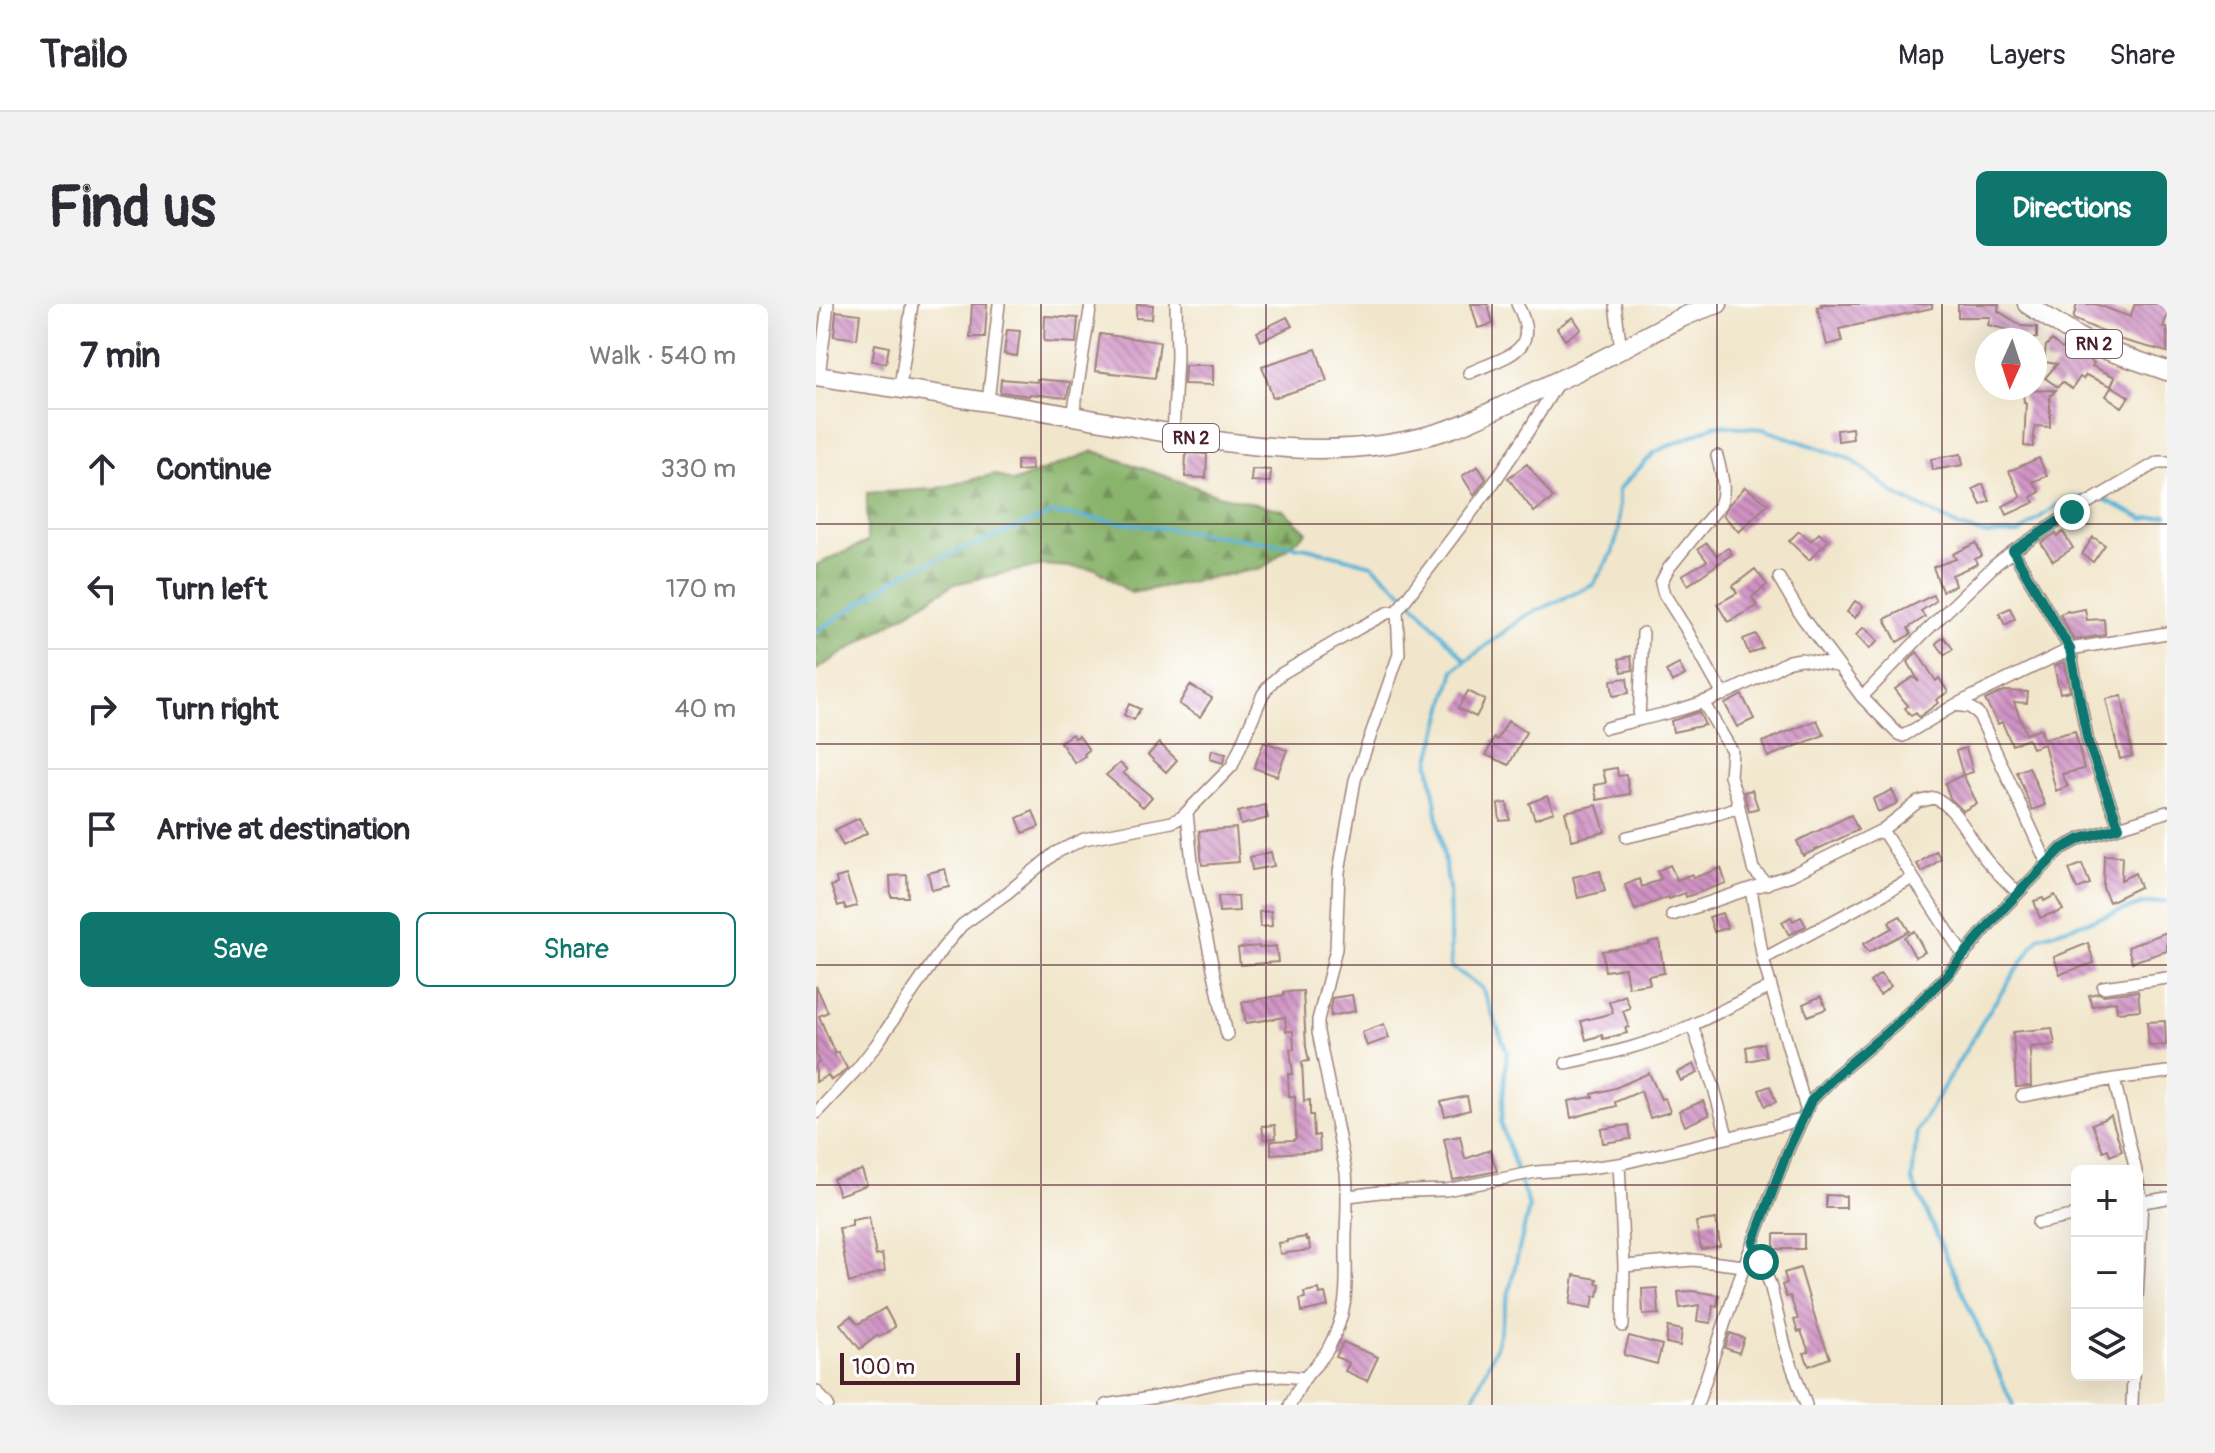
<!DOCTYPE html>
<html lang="en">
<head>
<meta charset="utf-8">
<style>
	body { margin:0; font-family:Pangolin,sans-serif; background:#f2f2f3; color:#2b2b33 }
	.controls { position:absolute; right:24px; bottom:24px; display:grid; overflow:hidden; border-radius:12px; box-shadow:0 8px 32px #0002 }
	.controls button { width:72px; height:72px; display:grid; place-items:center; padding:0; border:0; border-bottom:2px solid #e1e1e2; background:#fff; color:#2b2b33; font:40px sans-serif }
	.compass { position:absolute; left:1159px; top:24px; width:72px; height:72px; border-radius:50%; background:#fff; box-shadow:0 8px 32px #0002; rotate:183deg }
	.scale { position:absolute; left:24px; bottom:20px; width:180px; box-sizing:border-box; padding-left:8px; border:4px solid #4a1f2b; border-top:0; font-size:22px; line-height:28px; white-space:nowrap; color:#4a1f2b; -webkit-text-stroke:6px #fff; paint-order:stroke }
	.stop { position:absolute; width:24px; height:24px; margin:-18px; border:6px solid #0f766e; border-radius:50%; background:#fff }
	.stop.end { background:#0f766e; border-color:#fff; box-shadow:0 2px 8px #0008 }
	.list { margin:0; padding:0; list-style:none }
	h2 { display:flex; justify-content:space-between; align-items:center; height:104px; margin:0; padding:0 32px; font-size:34px }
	h2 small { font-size:26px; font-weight:400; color:#7c7c81 }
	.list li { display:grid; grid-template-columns:52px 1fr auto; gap:24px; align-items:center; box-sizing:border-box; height:120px; padding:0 32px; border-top:2px solid #e1e1e2 }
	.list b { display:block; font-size:30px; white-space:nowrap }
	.list em { font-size:26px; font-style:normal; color:#7c7c81 }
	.actions { display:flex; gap:16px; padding:24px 32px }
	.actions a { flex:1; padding:18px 0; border:2px solid #0f766e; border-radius:12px; text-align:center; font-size:28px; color:#0f766e }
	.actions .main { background:#0f766e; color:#fff }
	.icon { flex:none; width:44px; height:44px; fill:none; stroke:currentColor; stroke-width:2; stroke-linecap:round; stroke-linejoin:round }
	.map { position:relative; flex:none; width:1351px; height:1101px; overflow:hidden; border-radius:12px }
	header { display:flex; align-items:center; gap:48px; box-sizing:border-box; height:112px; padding:0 40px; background:#fff; border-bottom:2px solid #e1e1e2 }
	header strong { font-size:38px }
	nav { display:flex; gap:44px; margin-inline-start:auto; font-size:28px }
	.intro { display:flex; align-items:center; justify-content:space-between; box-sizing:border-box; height:192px; padding:0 48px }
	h1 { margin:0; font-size:56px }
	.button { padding:20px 36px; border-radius:12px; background:#0f766e; color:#fff; font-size:28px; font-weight:700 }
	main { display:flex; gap:48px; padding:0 48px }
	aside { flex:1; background:#fff; border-radius:12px; box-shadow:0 8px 32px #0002 }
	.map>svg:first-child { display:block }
	.forest { fill:url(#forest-firs); stroke:#6a6a4c; stroke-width:2 }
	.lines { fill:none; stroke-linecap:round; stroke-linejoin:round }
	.stream { stroke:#59b3d6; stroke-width:4 }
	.building { fill:url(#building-back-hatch) }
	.minor-casing { stroke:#9e827b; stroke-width:14 }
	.trunk-casing { stroke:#9e827b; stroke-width:21 }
	.minor { stroke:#fff; stroke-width:11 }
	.trunk { stroke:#fff; stroke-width:18 }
	.route { stroke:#0f766e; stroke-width:10 }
	.grid { fill:none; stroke:#4a1f2b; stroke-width:2; stroke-opacity:0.55 }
	.labels { text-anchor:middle; stroke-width:6; stroke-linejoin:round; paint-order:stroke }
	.shield { fill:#fff; stroke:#80626b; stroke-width:2 }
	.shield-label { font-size:18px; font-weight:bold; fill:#4a1f2b }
</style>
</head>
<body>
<header>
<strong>Trailo</strong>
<nav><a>Map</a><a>Layers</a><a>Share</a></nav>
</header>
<div class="intro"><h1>Find us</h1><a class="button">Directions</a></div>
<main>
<aside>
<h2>7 min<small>Walk · 540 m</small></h2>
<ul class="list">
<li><svg class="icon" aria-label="ahead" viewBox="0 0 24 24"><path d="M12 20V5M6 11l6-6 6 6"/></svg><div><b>Continue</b></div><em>330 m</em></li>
<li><svg class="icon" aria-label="left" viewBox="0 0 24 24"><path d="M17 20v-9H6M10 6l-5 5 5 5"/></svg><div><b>Turn left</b></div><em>170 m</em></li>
<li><svg class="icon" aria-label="right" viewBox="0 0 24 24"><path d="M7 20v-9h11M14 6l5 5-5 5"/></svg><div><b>Turn right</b></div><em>40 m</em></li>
<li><svg class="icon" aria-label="arrive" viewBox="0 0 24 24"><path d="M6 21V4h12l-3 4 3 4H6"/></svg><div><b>Arrive at destination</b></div></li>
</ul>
<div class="actions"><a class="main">Save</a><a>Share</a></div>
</aside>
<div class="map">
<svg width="1351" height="1101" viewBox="0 0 1351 1101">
	<defs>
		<pattern id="forest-firs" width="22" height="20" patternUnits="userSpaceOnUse" patternTransform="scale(2)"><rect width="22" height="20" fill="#89b46c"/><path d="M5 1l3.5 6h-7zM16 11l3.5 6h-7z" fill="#729259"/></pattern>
		<pattern id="building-back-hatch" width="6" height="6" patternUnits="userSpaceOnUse" patternTransform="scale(2)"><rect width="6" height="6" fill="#cf92c3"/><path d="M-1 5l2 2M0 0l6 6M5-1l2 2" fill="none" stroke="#aa779f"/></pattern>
	</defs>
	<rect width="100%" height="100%" fill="#fff"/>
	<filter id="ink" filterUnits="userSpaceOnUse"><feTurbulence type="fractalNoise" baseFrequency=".0125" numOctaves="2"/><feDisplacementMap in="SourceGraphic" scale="16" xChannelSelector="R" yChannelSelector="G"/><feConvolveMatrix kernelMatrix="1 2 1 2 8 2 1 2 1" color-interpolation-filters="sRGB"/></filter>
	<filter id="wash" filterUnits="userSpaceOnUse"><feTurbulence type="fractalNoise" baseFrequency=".006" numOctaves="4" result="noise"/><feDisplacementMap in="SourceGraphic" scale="32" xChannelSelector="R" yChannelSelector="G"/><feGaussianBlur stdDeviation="1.8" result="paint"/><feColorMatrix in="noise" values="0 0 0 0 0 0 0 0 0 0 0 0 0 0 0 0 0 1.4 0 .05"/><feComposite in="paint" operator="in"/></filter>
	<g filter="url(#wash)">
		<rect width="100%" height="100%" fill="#f1e6cb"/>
		<path class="forest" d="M278 147 402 191 467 206 491 228 447 264 315 289 280 265 228 261 138 280 0 366V261L51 238V189L119 185 179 170 197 178Z"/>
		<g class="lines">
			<path class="stream" d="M1285 194 1328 215 1351 211
				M0 328 89 269 237 209 491 244 556 261 591 292 650 357
				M654 1101 680 1043 713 903 685 820 691 748 666 684 635 663 633 584 613 459 638 366 709 312 777 281 796 249 803 226V185L839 148 900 121 947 125 1035 155 1079 190 1144 223 1168 230 1203 229 1246 197 1258 194 1272 193
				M1197 1101 1096 876 1101 827 1175 704 1223 633 1327 600 1351 597"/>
		</g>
		<g id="blocks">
			<path class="building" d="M156 0H171L169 33H154Z
				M321 0 337 1 336 15 320 14Z
				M655 0H672L677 20 662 24Z
				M1005 0H1116V4L1023 25 1026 37 1011 41 1001 3 1006 2Z
				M1142 0H1183L1182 7 1206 22 1221 23V34L1193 32V26L1172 21 1174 13H1142Z
				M1261 0H1280L1314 13 1319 0H1351V12L1347 23 1351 24V48L1302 35V34L1257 15Z
				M20 7 44 10 41 35 18 32Z
				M229 12 262 14 260 39 228 37Z
				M471 13 476 22 445 37 441 28Z
				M757 13 765 25 749 36 741 24Z
				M191 26 204 27 201 52 188 50Z
				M284 30 344 38 339 74 279 67Z
				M1236 36 1246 45 1250 40 1278 59 1276 62 1299 73 1295 82 1270 71 1267 75 1264 73 1256 85 1246 78 1242 83 1229 74 1241 60 1228 58 1230 42Z
				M59 40 73 43 70 59 56 57Z
				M500 45 511 77 457 94 446 62Z
				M369 61H397V81L368 80Z
				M185 75 221 78V75L254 78 251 94 214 90 213 92 184 88Z
				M1296 82 1313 93 1306 103 1290 92Z
				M1240 86 1234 92V123L1219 122 1217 143 1208 142 1210 99H1208L1207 87Z
				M1036 124 1037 135 1022 137 1021 126Z
				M370 149 391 150 390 174 369 173Z
				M1145 150 1147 161 1117 166 1115 155Z
				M1223 154 1231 172 1217 178 1224 188 1215 193 1219 198 1191 211 1187 202 1205 193 1193 167Z
				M215 156 216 166 201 167V157Z
				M711 160 737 194 718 208 692 174Z
				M662 162 670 175 658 191 646 172Z
				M436 165 455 166 454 178 435 177Z
				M1167 180 1174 197 1165 201 1157 185Z
				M929 183 952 200 923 228 907 211 913 200Z
				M983 227 995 237 1003 229 1012 237 993 256 973 237Z
				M1247 228 1257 244 1237 257 1225 239 1240 229 1241 232Z
				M1277 233 1289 241 1277 258 1266 250Z
				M891 239 900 251 912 244 916 250 872 281 866 271 891 257 882 245Z
				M1160 239 1166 252 1159 255 1161 260 1136 271 1139 282 1126 287 1117 263 1140 255 1137 250Z
				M939 265 951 281 936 293 941 302 912 318 901 300 921 289 917 282Z
				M1117 291 1120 297 1105 307 1109 313 1092 324 1095 330 1081 338 1069 315Z
				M1039 297 1047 302 1039 314 1031 308Z
				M1194 304 1199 315 1189 321 1183 309Z
				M1269 305 1271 316 1288 315 1289 331 1258 336 1244 310 1252 307 1253 308Z
				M1048 323 1062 337 1053 345 1040 331Z
				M940 330 946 344 933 350 927 335Z
				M1128 333 1137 345 1129 351 1120 339Z
				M1101 348 1120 377 1123 374 1132 388 1120 396 1122 399 1103 413 1100 409 1095 412 1089 404 1092 402 1079 385 1097 373 1103 378 1092 358Z
				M815 352 817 366 806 368 803 355Z
				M1248 358 1254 387 1244 389 1238 362Z
				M863 360 869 371 856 378 850 367Z
				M811 374 813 389 797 392 795 376Z
				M374 381 396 394 384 413 363 400Z
				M652 387 669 396 660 413 642 404Z
				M1188 387 1212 388 1211 399 1198 398 1210 430 1225 425 1227 435 1259 427 1268 465 1246 470 1252 482 1240 487 1228 440 1216 444 1212 435 1196 441 1186 418 1182 420 1169 396Z
				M926 391 938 415 921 423 909 400Z
				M1306 392 1316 452 1304 455 1290 395Z
				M313 400 324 405 318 416 308 411Z
				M883 408 889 421 857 428 855 417Z
				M1001 416 1008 431 952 453 946 438Z
				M692 417 710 428 693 461 670 451 678 434 681 436Z
				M256 430 259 434 263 432 273 446 268 450 269 452 259 459 244 438Z
				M448 438 471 446 461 472 438 464Z
				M343 439 361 456 350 468 332 451Z
				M1150 444 1157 468 1147 471 1140 447Z
				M396 446 410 450 407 459 394 455Z
				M304 459 311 466 307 469 336 493 327 503 290 471Z
				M1213 463 1229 501 1216 506 1201 468Z
				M801 464 802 472 810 471 814 490 781 496 778 481 790 479 787 466Z
				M1147 471 1161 499 1147 507 1134 494 1129 479Z
				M936 486 942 504 933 507 928 488Z
				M1076 486 1082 499 1062 508 1057 495Z
				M731 492 738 508 719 515 713 499Z
				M691 499 694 516 684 517 682 500Z
				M449 501 452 514 425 521 422 508Z
				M781 501 789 528 756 536 749 508Z
				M217 507 223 523 207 529 201 514Z
				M1035 511 1042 526 987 552 981 537Z
				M43 514 51 529 27 542 19 526Z
				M420 524 423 558 386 561 383 527Z
				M1120 547 1125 555 1106 568 1101 560Z
				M455 548 458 562 436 566 434 553Z
				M1288 551 1306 552 1305 576 1319 569 1324 583 1293 598 1287 584Z
				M1266 560 1274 580 1261 585 1253 565Z
				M854 561 861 576 876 570 877 574 905 564 910 579 870 593 869 589 853 595 852 593 819 606 809 581 823 575 826 583 845 575 841 567Z
				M129 565 133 582 116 586 112 569Z
				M784 567 789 587 762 594 757 573Z
				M30 571 41 602 30 605 28 600 22 602 15 582 21 580 20 574Z
				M91 571 92 593H75L74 572Z
				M1239 591 1247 606 1238 610 1237 609 1224 614 1218 597 1227 594 1228 597Z
				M402 592H422L423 607 403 608Z
				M455 607 456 622 444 623 443 608Z
				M906 609 911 624 898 628 893 613Z
				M1084 612 1093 627 1053 648 1047 640 1076 624 1073 618Z
				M975 613 977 617 985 613 990 622 973 631 966 618Z
				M1098 627 1109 648 1099 653 1088 633Z
				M1351 628V647L1316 658 1312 643Z
				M843 636 848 669 832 672 834 680 812 683 809 664 789 667 786 647 833 640V638Z
				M1272 639 1278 659 1244 670 1238 653Z
				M443 642V644L460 642 462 658 424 661 422 644Z
				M1064 670 1075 682 1064 691 1054 678Z
				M0 682 12 708 3 712 19 750 22 748 31 764 23 772 15 776 12 771 0 778V760L3 758 0 750Z
				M487 687 490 743 493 757 486 758 488 797 494 796V811H497L498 832 503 831 504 847 455 850V837L478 836 480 834 479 792H473L472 770H477L474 745H478L477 727H470L469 713 430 719 426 698 468 691V688Z
				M1322 687 1324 706 1301 708 1300 697 1276 702 1273 691 1282 689 1288 691Z
				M536 691 539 707 515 712 514 705 516 694Z
				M809 691 814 704 807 707 813 723 809 724 811 729 787 735 786 731 770 736 765 717 797 709 793 698Z
				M1005 692 1010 705 992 712 987 700Z
				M1349 717 1350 741 1333 742 1331 718Z
				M568 720 573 734 551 742 546 728Z
				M1236 724 1239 741 1214 743 1215 782 1200 783 1197 728Z
				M947 739 950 753 932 757 930 743Z
				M878 760 882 769 865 777 861 769Z
				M833 769 845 795 849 794 854 808 834 814 825 787 799 798 800 802 755 814 752 797 777 793 776 790 799 784Z
				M954 782 960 798 949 802 943 786Z
				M651 792 654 806 629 812 625 798Z
				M887 797 893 811 869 822 863 807Z
				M1295 812 1306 847 1294 852 1292 845 1287 847 1276 820Z
				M459 821 460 834 448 835 446 822Z
				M813 821 815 835 787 839 785 825Z
				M644 832 649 855 674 846 681 867 637 876 628 835Z
				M46 866 51 881 23 891 17 875Z
				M1010 891 1030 892V904H1010Z
				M53 913 60 952 66 950 69 967 33 979 23 924 36 922V916Z
				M900 915 904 942 885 945 880 918Z
				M958 930H988V945H958Z
				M490 933V936H493L494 946 464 950 462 939 471 938V936Z
				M984 964 1001 1021 1014 1054 993 1062 988 1049 993 1048 985 1027 982 1028 978 1016 982 1015 974 992 970 993 966 981 971 979 968 969Z
				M758 971 781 975 780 979 784 980 782 992H778L776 1004 754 1000Z
				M841 984 843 1010 827 1011 826 985Z
				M503 985 504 990 509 989 512 1002 486 1008 484 995 489 994 488 988Z
				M876 987 903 991 901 1002 897 1001 895 1019 881 1017 883 1001 864 1004 862 988Z
				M69 1004 79 1023 63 1033 62 1031 44 1045 24 1020 35 1012 42 1020Z
				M852 1023 866 1026 864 1042 850 1039Z
				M914 1029 928 1034 923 1049 909 1044Z
				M813 1032 846 1041 841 1060 808 1051Z
				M527 1038 562 1053 551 1077 529 1067 533 1059 520 1053Z"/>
		</g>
	</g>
	<g filter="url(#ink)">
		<use href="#blocks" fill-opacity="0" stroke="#9e827b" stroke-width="2"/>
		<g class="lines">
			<defs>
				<path id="minor" d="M799 0 805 45
					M653 69C690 52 727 48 701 0
					M3 72 12 0
					M84 83 96 0
					M172 98 183 0
					M257 112 275 0
					M357 131 361 53 360 0
					M901 152C905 168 911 185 904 201L852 265 845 279 848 290 869 323 907 391
					M1351 158H1342L1256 208 1197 247 1179 261 1109 328 1046 393 1082 430 1087 432 1139 401 1254 345 1351 329
					M1197 247 1254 345 1272 438 1303 523
					M963 274 986 313 1046 393
					M887 398 916 447 914 472 921 494 937 565 951 580
					M1139 401 1153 403 1162 409 1231 559
					M823 415 827 329
					M790 424C828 414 868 407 905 391 928 382 951 369 973 357L985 355 1021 362
					M371 509 377 569 411 731
					M1066 526 1148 652
					M811 533 872 519 923 503
					M935 585 947 655 990 805
					M856 611 975 571 1066 526 1102 498 1118 494C1140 501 1156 539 1171 557 1180 568 1191 578 1202 589
					M947 655 1097 574
					M1287 683 1351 674
					M876 721 898 784 911 832
					M750 759C793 750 836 740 876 721 902 709 928 695 955 683
					M1298 775 1320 867
					M1206 792 1298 775 1351 768
					M0 809 42 764 60 741 126 645 146 621 191 589 239 549 268 535 356 518 366 513 416 462 447 390 456 378 465 370 543 324 571 309 581 307 679 177 708 134 741 80
					M803 860 808 962 807 1022
					M1321 874 1326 898 1321 995
					M533 892 564 888 630 886 720 868 764 865 803 860 985 816
					M1321 899 1351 894
					M1222 919 1261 911
					M937 939 954 980 970 1046 990 1101
					M808 962 877 956 928 962
					M0 1087 12 1101
					M290 1101C307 1098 324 1096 340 1093 394 1082 432 1066 489 1074
					M474 1101C479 1092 483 1082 489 1074 497 1063 506 1056 512 1045 536 999 529 978 530 930 531 909 532 889 530 868L502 728V716L520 645 523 568 539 476 583 350 581 307
					M881 1101 928 962 972 846 995 797 1019 772 1083 718 1130 672 1185 607 1245 545 1264 535 1351 508
					M1316 1101 1317 1071"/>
				<path id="trunk" d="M1211 0 1262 33 1287 45 1351 67
					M0 72C86 85 172 97 257 112 380 133 511 167 634 125 657 117 678 106 700 96 735 80 770 64 804 46 836 29 867 10 902 0"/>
			</defs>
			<use href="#minor" class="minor-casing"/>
			<use href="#trunk" class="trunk-casing"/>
			<use href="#minor" class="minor"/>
			<use href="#trunk" class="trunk"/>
		</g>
	</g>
	<g class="lines" filter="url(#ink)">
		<path class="route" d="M945 958 937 939 972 846 995 797 1019 772 1083 718 1130 672 1185 607 1245 545 1264 535 1303 523 1272 438 1254 345 1197 247 1256 208"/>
	</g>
	<path class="grid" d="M225 0V1101M450 0V1101M676 0V1101M901 0V1101M1126 0V1101M0 220H1351M0 440H1351M0 661H1351M0 881H1261M1321 881H1351"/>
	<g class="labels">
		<g class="shield">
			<rect x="1250" y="26" width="56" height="28" rx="6"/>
			<rect x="347" y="120" width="56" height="28" rx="6"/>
		</g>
		<g class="shield-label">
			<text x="1278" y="46">RN 2</text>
			<text x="375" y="140">RN 2</text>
		</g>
	</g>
</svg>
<div class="controls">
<button>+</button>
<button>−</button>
<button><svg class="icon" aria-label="layers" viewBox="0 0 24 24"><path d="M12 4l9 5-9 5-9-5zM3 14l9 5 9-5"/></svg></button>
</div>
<svg class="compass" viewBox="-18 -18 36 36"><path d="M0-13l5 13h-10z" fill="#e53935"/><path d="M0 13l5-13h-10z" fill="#7c7c81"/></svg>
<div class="scale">100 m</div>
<div class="stop" style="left:945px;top:958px"></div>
<div class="stop end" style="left:1256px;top:208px"></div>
</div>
</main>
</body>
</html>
